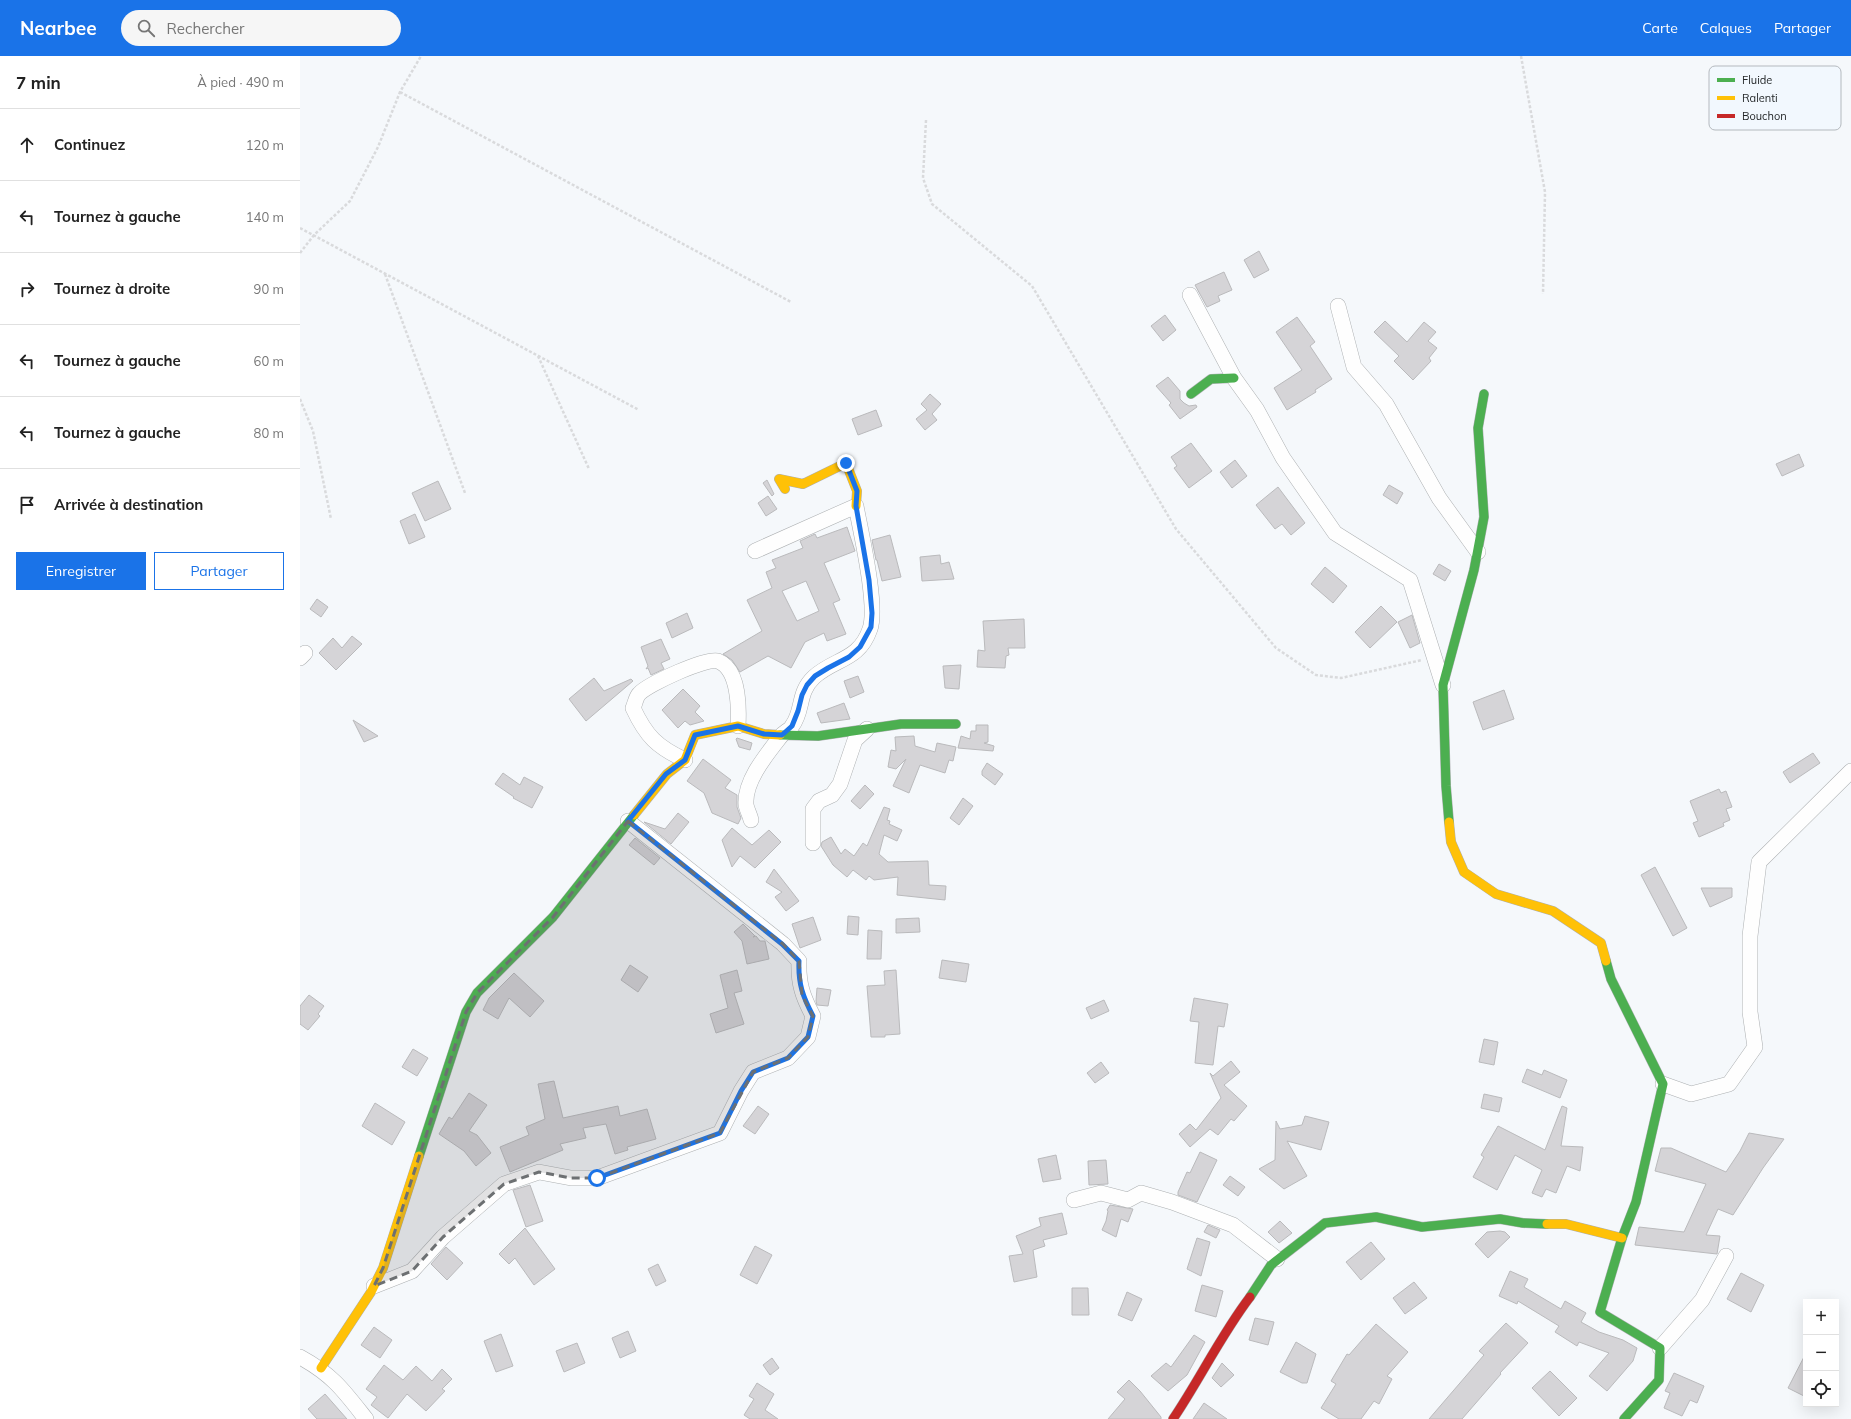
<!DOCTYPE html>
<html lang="fr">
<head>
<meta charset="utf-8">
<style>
	body { margin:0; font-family:Mulish,sans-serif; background:#f6f6f6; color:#222 }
	.controls { position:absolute; right:12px; bottom:12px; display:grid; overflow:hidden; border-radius:0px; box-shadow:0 4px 16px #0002 }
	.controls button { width:36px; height:36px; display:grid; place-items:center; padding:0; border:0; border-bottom:1px solid #e0e0e0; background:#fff; color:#222; font:20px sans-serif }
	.stop { position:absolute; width:12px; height:12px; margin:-9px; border:3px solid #1a73e8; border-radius:50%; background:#fff }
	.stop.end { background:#1a73e8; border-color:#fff; box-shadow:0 1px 4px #0008 }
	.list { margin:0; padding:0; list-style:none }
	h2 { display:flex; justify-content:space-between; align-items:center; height:52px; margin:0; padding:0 16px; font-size:17px }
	h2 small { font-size:13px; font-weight:400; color:#767676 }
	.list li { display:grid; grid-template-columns:26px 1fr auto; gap:12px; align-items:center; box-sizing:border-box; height:72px; padding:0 16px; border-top:1px solid #e0e0e0 }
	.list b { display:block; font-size:15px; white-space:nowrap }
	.list em { font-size:13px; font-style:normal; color:#767676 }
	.actions { display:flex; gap:8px; padding:12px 16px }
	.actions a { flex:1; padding:9px 0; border:1px solid #1a73e8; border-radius:0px; text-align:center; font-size:14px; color:#1a73e8 }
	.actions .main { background:#1a73e8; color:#fff }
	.icon { flex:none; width:22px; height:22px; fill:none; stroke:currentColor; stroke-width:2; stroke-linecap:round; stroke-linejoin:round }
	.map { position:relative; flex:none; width:1551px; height:1363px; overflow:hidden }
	header { display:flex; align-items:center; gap:24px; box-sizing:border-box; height:56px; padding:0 20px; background:#1a73e8; color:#fff }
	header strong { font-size:19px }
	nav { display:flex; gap:22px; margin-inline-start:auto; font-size:14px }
	.search { width:280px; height:36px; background:#f6f6f6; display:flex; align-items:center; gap:10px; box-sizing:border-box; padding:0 14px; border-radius:22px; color:#767676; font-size:15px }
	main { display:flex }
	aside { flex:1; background:#fff }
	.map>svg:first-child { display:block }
	.building { fill:#d5d4d7; stroke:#bababc; fill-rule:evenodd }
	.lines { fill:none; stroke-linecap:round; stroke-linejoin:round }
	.street-casing { stroke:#adb0b2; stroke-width:16 }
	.fast-casing { stroke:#adb0b2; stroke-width:10 }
	.slow-casing { stroke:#adb0b2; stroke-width:10 }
	.jam-casing { stroke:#adb0b2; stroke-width:10 }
	.path { stroke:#d9dadc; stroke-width:2.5; stroke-dasharray:3 2; stroke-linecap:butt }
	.street { stroke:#fefefe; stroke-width:15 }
	.fast { stroke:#4caf50; stroke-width:9 }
	.slow { stroke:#ffc107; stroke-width:9 }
	.jam { stroke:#c62828; stroke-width:9 }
	.route { stroke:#1a73e8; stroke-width:5 }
	.marked { fill:#6d7072; fill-opacity:0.2; stroke:#6d7072; stroke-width:3; stroke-dasharray:8 5; stroke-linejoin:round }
	.key { fill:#f2f8fe; stroke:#b4b9be; stroke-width:1 }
	.key-label { font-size:11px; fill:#242729 }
</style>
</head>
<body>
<header>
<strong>Nearbee</strong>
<div class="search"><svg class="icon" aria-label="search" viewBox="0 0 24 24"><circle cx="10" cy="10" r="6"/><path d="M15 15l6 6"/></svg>Rechercher</div>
<nav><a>Carte</a><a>Calques</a><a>Partager</a></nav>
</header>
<main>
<aside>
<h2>7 min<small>À pied · 490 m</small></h2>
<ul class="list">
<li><svg class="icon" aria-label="ahead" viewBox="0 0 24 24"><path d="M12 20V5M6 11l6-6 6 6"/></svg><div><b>Continuez</b></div><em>120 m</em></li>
<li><svg class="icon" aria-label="left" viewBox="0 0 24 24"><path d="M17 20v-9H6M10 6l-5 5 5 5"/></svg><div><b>Tournez à gauche</b></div><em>140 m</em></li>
<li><svg class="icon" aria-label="right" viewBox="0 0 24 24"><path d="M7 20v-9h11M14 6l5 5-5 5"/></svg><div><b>Tournez à droite</b></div><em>90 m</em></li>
<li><svg class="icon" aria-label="left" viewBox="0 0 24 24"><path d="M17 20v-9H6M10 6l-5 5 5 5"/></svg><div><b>Tournez à gauche</b></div><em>60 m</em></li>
<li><svg class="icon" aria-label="left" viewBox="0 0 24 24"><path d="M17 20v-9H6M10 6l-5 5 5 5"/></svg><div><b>Tournez à gauche</b></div><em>80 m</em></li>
<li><svg class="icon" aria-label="arrive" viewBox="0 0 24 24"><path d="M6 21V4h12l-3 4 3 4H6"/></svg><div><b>Arrivée à destination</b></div></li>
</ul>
<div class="actions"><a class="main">Enregistrer</a><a>Partager</a></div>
</aside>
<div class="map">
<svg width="1551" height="1363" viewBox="0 0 1551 1363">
	<rect width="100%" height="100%" fill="#f5f8fb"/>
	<path class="building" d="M959 195 969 214 954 222 944 204Z
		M924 216 932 234 918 240 920 245 907 251 895 229Z
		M865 259 876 274 863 285 851 270Z
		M997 261 1015 286 1010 290 1032 323 1015 334 1016 336 987 354 974 332 1002 314 976 276Z
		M1085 265 1107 286 1124 266 1136 276 1128 285 1137 292 1129 302 1131 305 1113 324 1094 305 1099 300 1074 276Z
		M868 321 880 335V343L884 347 889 350 896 349 897 351 880 363 869 349 871 347 856 330Z
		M630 338 641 348 632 358 637 364 625 374 616 363 627 354 621 348Z
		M576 354 582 370 558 379 552 363Z
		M891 387 912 415 889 432 874 412 877 410 871 401Z
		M1499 398 1504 410 1482 420 1476 408Z
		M935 404 947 420 932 432 920 416Z
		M467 424 474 438 472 440 463 427Z
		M138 425 151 453 125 465 112 437Z
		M1089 429 1103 437 1097 448 1083 439Z
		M978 431 1005 467 991 479 982 468 975 473 956 449Z
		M468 440 477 453 466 460 458 447Z
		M115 458 125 481 109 488 100 465Z
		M547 471 555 495 524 507 540 544 533 547 546 578 527 585 524 577 505 586 491 612 468 600 440 616 432 604 423 598 462 575 447 544 472 532 466 516 476 512 472 504 503 492 500 485 515 478 517 482ZM506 525 519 555 497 565 482 535Z
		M590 479 601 521 582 525 577 504H576L572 484Z
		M640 499 641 508 649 506 654 523 622 525 620 501Z
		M1139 508 1151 515 1145 525 1133 518Z
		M1025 511 1047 530 1033 547 1011 528Z
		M17 543 28 551 21 561 10 553Z
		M1081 550 1097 566 1070 592 1055 576Z
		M387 557 393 572 372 582 366 567Z
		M1112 559 1120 587 1110 592 1098 566Z
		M724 563 725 592H708L709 599 706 600 705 612 677 611 678 594 685 595 683 565Z
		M52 580 62 588 36 614 19 597 33 582 42 592Z
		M361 583 370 603 361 607 364 613 351 619 348 612 346 613 348 610 341 591Z
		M661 609 659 633 645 632 643 610Z
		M558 620 564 636 550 642 544 625Z
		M294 622 304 635 331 623 333 625 286 665 269 643Z
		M383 633 400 650 395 656 404 665 390 669 385 665 378 672 362 654Z
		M1204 634 1214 663 1183 674 1173 646Z
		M544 647 550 663 521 667 517 657Z
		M53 664 78 680 64 686Z
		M676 669H688V686L684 687 694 690 693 695 658 692 661 680 670 683 671 675H676Z
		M614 680 615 690 635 696 637 687 656 691 653 705 649 704 645 717 620 709 609 737 593 730 606 703 596 713 588 711 591 694 596 695 595 681Z
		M437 682 452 687 450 694 439 691 436 683Z
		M1513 697 1520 707 1490 727 1483 716Z
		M403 703 431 724 425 732 437 739V751L441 762 438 768 412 757 404 737 387 725Z
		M687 707 703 718 695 729 682 719V715Z
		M203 717 220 729 224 721 243 731 232 752 213 742 214 741 195 728Z
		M565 729 574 738 560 753 551 745Z
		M1419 733 1421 737 1426 735 1432 751 1426 753 1430 764 1423 767 1424 770 1399 781 1393 767 1398 765 1390 745Z
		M663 742 673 750 659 769 650 762Z
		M584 751 590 753 587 764 590 765 589 768 602 774 597 785 584 779 579 798 588 806 628 805 629 829 646 830 645 844 597 839 598 821 574 824 569 820 566 824 553 814 547 821 533 809 521 790 522 786 531 781 541 798 545 793 554 800 563 787 567 790Z
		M378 757 389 766 371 788 344 766 365 773Z
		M432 772 452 789 469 774 481 786 455 812 440 800 432 811 422 784Z
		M335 782 360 802 354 809 329 789Z
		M1355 811 1387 872 1373 880 1341 819Z
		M474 813 499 845 486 855 475 841 482 836 466 826Z
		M1401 832H1432V841L1410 851Z
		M548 860 559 861 558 879 547 878Z
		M513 861 521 884 500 892 492 868Z
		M619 862 620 876 596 877V863Z
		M443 868 455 880 453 881 456 880 460 885H465L469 903 447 908 442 885 434 876Z
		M568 874 582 875 581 903H567Z
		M642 904 669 908 666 926 639 922Z
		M330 909 348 921 338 936 321 924Z
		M437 914 442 935 434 937 444 968 416 977 410 958 428 952 420 919Z
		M596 914 600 978 585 979V981H571L567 930 585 929 584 915Z
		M214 917 244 945 230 961 209 942 198 963 183 954 189 942Z
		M517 932 531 934 528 950 517 949 516 945Z
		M9 939 24 950 18 958 20 960 8 974 0 968V950Z
		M894 942 928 948 924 971 918 970 913 1009 895 1007 899 966 890 965Z
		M804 944 809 955 791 963 786 952Z
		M1184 983 1198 986 1194 1009 1179 1006Z
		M113 993 128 1002 117 1020 102 1011Z
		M931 1005 940 1016 924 1029 947 1050 934 1065 931 1063 918 1079 910 1073 890 1091 879 1078 890 1068 896 1074 921 1042 910 1017 913 1020Z
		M801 1006 809 1017 795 1027 787 1017Z
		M1227 1013 1242 1019 1244 1014 1267 1024 1260 1042 1222 1026Z
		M254 1025 263 1062 318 1050 320 1060 347 1053 356 1083 327 1091 328 1094 315 1098 306 1068 283 1072 286 1082 260 1088 263 1094 210 1116 200 1091 229 1079 226 1071 245 1063 238 1028Z
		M169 1037 187 1049 169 1075 177 1079 191 1097 176 1110 164 1095 139 1078 149 1061 152 1063Z
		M1184 1038 1202 1042 1199 1056 1181 1052Z
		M75 1047 105 1066 92 1089 62 1070Z
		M458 1050 469 1058 455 1078 443 1070Z
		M1262 1050 1267 1052 1261 1090 1283 1091 1280 1115 1267 1110 1256 1137 1246 1133 1242 1141 1232 1137 1242 1114 1215 1099 1197 1134 1173 1121 1184 1101 1181 1099 1198 1070 1245 1094Z
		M1005 1060 1029 1066 1021 1094 987 1085 1007 1120 984 1133 959 1113 975 1104 976 1065 980 1073 1002 1069Z
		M1449 1077 1484 1083 1463 1112 1433 1159 1418 1153 1406 1179 1420 1180 1417 1198 1335 1189 1339 1171 1384 1176 1406 1128 1355 1115 1361 1092H1371L1426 1116 1440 1095Z
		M900 1096 917 1104 897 1146 878 1139V1136L887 1116 890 1117Z
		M756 1099 761 1123 743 1126 738 1103Z
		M806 1104 808 1128 789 1129 788 1105Z
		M930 1120 945 1131 938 1140 923 1129Z
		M230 1129 243 1165 226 1171 213 1134Z
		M810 1149 833 1153 828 1166 821 1163 816 1181 802 1174 806 1165 808 1155 807 1154Z
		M762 1157 767 1178 743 1184 745 1190 733 1194 737 1221 714 1226 709 1200 723 1198 716 1180 741 1170 739 1162Z
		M980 1165 992 1177 979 1187 968 1176Z
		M908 1169 920 1174 916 1182 904 1176Z
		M225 1172 255 1213 234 1229 215 1202 209 1208 199 1198Z
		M1200 1175 1205 1176 1210 1181 1188 1202 1175 1188 1187 1176Z
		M897 1182 910 1186 901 1220 887 1213Z
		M1071 1186 1085 1203 1061 1224 1046 1206Z
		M455 1190 472 1199 457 1228 440 1219Z
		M146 1191 163 1207 147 1224 131 1208Z
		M358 1208 366 1225 356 1230 348 1213Z
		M1210 1215 1228 1223 1224 1231 1261 1253 1265 1245 1286 1257 1281 1266 1299 1276 1323 1284 1337 1292 1333 1305 1307 1335 1289 1320 1309 1297 1279 1286 1277 1290 1255 1276 1259 1270 1218 1245 1217 1248 1199 1240Z
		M1441 1217 1464 1229 1451 1256 1427 1243Z
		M1114 1226 1127 1242 1105 1258 1093 1242Z
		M902 1229 923 1235 916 1261 895 1255Z
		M772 1232H788L789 1259H772Z
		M827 1236 842 1243 832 1265 818 1259Z
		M955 1262 974 1266 968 1289 949 1284Z
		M1206 1267 1228 1287 1200 1317 1201 1318 1162 1363H1129L1184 1299 1179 1295Z
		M1076 1268 1108 1296 1087 1320 1092 1323 1079 1348 1074 1345 1061 1363H1039L1021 1352 1036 1328 1031 1325 1047 1298 1049 1299Z
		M74 1271 92 1284 80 1302 61 1289Z
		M328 1275 336 1295 320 1302 312 1282Z
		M201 1278 213 1310 196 1316 184 1285Z
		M894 1279 905 1286 887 1319 868 1335 851 1320 866 1307 871 1311Z
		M996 1286 1016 1298 1007 1327H1002L980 1316Z
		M277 1287 285 1307 264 1316 256 1295Z
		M1506 1297V1341L1488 1332Z
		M472 1302 479 1312 470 1319 463 1309Z
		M922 1307 934 1319 921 1331 912 1322Z
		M84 1309 103 1324 116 1310 132 1325 142 1313 152 1323 142 1333 145 1335 126 1355 107 1338 88 1362 71 1349 77 1341 66 1333Z
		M1250 1315 1277 1342 1259 1360 1232 1332Z
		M1374 1317 1404 1330 1397 1347 1390 1344 1382 1360 1364 1352 1370 1337 1365 1335Z
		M829 1324 840 1335 861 1361V1363H808L825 1343 817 1336Z
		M457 1327 474 1338 465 1354 478 1363H450L444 1359 454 1343 449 1340Z
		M25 1338 47 1363H17L8 1353Z
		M904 1347 927 1363H893Z"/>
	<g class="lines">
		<defs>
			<path id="street" d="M890 239 934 322 957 354 983 402 1035 477 1110 524 1143 629
				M1038 250 1054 311 1086 348 1139 442 1178 496
				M0 602 5 597
				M385 704C357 691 346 680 333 652 335 648 336 641 339 638 348 628 407 601 418 605 439 613 439 652 438 670
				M451 764C450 759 447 754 446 749 444 725 467 698 481 680 484 676 490 674 492 670 504 654 497 637 514 621 535 602 559 605 570 573 578 550 561 477 556 450L455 495
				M513 787V753L519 745 532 739 540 728 555 684 567 673
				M1363 1028 1391 1038 1429 1028 1455 991 1450 956V880L1459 806 1551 715
				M774 1144 801 1137 828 1144 841 1137 872 1146 933 1169 977 1203
				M74 1230 112 1215 143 1181 204 1128 239 1116 271 1122H297L420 1077 441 1035 453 1016 488 1002 508 981 513 960C503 941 498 928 499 905L483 888 328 765
				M1360 1292 1402 1244 1426 1200
				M0 1301C33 1319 44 1335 66 1363"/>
			<path id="fast" d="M891 338 911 323 934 322
				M480 679 518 680 601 668H656
				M1149 766 1146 730 1143 629 1174 514 1184 461 1178 372 1184 338
				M1306 905 1311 923 1363 1028 1336 1146 1322 1182 1300 1256 1360 1292 1359 1324 1324 1363
				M119 1100 166 956 177 937 253 861 334 759
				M950 1241 971 1209 1025 1167 1076 1161 1122 1171 1200 1163 1223 1167 1247 1168"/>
			<path id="slow" d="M485 433 479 423 503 428 546 407 557 435 556 450
				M334 759 367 718 385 704 395 679 438 670 464 678 480 679
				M1149 766 1151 786 1164 816 1196 838 1253 855 1301 887 1306 905
				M1247 1168H1266L1322 1182
				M21 1312 71 1236 83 1212 119 1100"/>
			<path id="jam" d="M873 1363C900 1323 921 1279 950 1241"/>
		</defs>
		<use href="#street" class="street-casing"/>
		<use href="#fast" class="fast-casing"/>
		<use href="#slow" class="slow-casing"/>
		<use href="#jam" class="jam-casing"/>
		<path class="path" d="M1221 0 1245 136 1243 238
			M100 36 491 246
			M626 64 623 122 632 148 732 230 876 473 976 592 1016 619 1041 622 1122 604
			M0 172 339 354
			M0 197 14 179 50 145 78 91 100 36 121 0
			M85 218 165 437
			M238 300 289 413
			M0 343 13 375 31 463"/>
		<use href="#street" class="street"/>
		<use href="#fast" class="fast"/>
		<use href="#slow" class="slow"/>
		<use href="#jam" class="jam"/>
	</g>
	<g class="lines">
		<path class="route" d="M297 1122 420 1077 441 1035 453 1016 488 1002 508 981 513 960C503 941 498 928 499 905L482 888 328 765 366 718 385 704 395 679 438 670 464 678 482 679 492 670 498 655 502 639 507 629 515 620 528 612 549 601 560 591 571 571 572 557 569 524 556 450 557 435 546 407"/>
	</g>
	<path class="marked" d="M328 765 483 888 499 905 502 939 513 960 508 981 488 1002 453 1016 420 1077 297 1122H271L239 1116 204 1128 143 1181 112 1215 74 1230 83 1212 166 956 177 937 253 861Z"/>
	<rect x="1409" y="10" width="132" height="64" rx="6" class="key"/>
	<rect x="1417" y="22" width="18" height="4" fill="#4caf50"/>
	<rect x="1417" y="40" width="18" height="4" fill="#ffc107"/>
	<rect x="1417" y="58" width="18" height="4" fill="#c62828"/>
	<g class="key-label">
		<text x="1442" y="28">Fluide</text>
		<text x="1442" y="46">Ralenti</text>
		<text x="1442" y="64">Bouchon</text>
	</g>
</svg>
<div class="controls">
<button>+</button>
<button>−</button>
<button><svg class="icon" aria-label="locate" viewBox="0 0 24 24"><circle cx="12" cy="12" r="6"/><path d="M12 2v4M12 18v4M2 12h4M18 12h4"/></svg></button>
</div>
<div class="stop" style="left:297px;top:1122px"></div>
<div class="stop end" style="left:546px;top:407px"></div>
</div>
</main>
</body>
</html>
